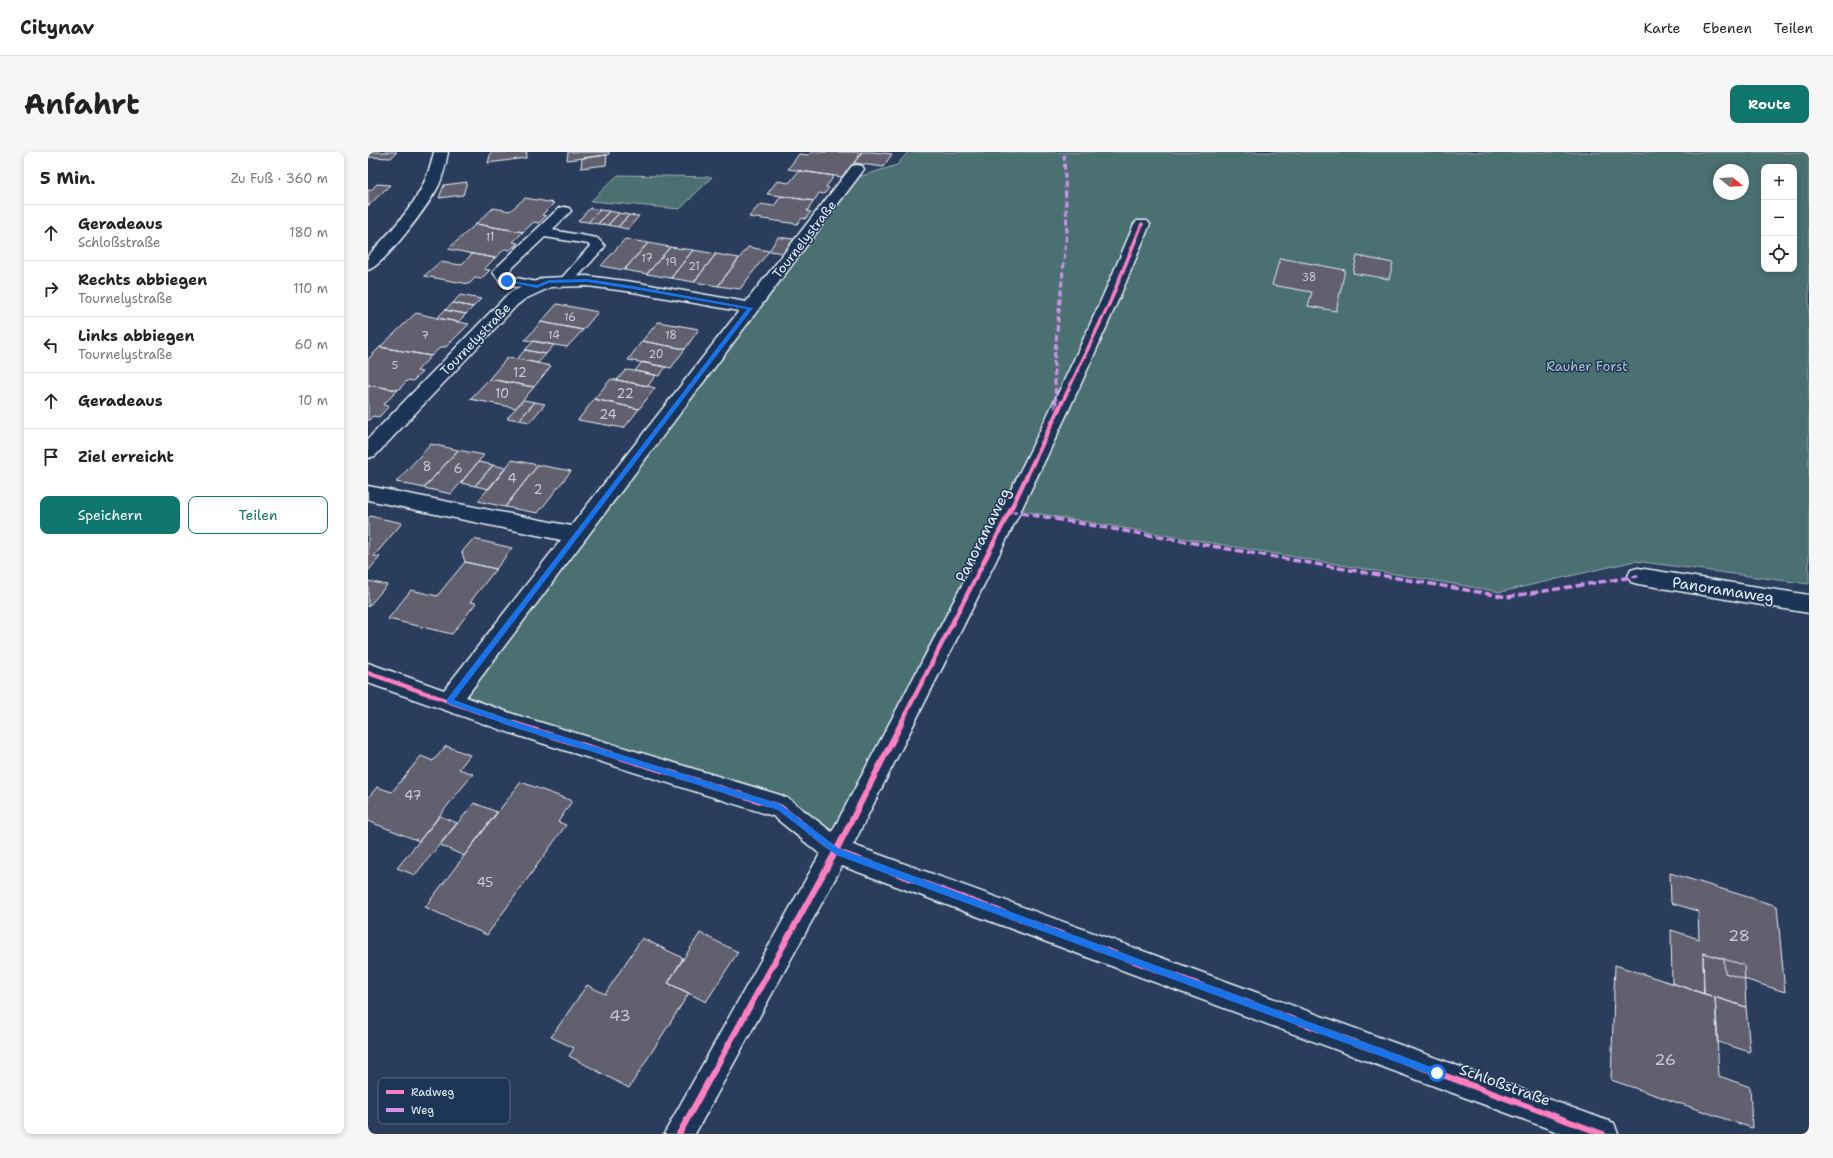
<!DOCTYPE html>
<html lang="de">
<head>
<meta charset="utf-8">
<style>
	body { margin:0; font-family:"Shantell Sans",sans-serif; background:#f6f6f6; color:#222 }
	.controls { position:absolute; right:12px; top:12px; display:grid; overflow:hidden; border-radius:8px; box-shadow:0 2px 6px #0003 }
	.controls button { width:36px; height:36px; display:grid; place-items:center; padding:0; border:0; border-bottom:1px solid #e0e0e0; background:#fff; color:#222; font:20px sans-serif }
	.compass { position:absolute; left:1345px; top:12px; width:36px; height:36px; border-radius:50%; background:#fff; box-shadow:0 2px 6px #0003; rotate:108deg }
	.stop { position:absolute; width:12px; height:12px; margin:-9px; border:3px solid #1a73e8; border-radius:50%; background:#fff }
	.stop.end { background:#1a73e8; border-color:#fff; box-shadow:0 1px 4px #0008 }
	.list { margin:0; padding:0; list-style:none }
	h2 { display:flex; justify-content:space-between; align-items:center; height:52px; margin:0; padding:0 16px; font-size:17px }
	h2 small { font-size:13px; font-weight:400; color:#767676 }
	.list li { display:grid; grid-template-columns:26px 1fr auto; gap:12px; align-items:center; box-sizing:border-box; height:56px; padding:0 16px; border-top:1px solid #e0e0e0 }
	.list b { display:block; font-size:15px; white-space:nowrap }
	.list p { margin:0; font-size:13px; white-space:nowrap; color:#767676 }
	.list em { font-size:13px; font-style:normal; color:#767676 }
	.actions { display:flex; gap:8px; padding:12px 16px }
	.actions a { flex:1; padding:9px 0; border:1px solid #0f766e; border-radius:8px; text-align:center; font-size:14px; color:#0f766e }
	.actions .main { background:#0f766e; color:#fff }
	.icon { flex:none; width:22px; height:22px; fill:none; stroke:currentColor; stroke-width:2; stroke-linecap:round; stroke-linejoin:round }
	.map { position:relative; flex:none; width:1441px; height:982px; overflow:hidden; border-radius:8px }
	header { display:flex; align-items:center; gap:24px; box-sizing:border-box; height:56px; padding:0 20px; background:#fff; border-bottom:1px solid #e0e0e0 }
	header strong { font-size:19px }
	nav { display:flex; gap:22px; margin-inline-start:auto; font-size:14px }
	.intro { display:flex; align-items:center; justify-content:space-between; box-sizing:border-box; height:96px; padding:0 24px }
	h1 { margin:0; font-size:28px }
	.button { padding:10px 18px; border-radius:8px; background:#0f766e; color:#fff; font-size:14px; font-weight:700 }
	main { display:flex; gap:24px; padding:0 24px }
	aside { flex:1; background:#fff; border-radius:8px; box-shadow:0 2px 6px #0003 }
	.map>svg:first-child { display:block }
	.green { fill:#4c6f71; stroke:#9ab0b4; fill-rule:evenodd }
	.building { fill:#625f6e; stroke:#e8f1f8 }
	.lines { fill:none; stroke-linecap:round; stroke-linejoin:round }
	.service-casing { stroke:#e8f1f8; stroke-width:3 }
	.minor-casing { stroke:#e8f1f8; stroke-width:3 }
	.service { fill:#1d3557; fill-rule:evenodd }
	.minor { fill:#1d3557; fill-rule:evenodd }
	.quiet-far1 { stroke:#d193ec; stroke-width:3; stroke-dasharray:6 3; stroke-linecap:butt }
	.quiet { stroke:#d193ec; stroke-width:3.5; stroke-dasharray:8 3.5; stroke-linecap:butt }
	.cycleway-far2-casing { stroke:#1d3557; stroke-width:5.5 }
	.cycleway-far1-casing { stroke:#1d3557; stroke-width:7 }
	.cycleway-casing { stroke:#1d3557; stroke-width:8 }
	.cycleway-far2 { stroke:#ff80c0; stroke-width:3.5 }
	.cycleway-far1 { stroke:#ff80c0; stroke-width:4.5 }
	.cycleway { stroke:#ff80c0; stroke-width:6 }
	.route { fill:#1a73e8 }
	.labels { text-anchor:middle; stroke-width:3; stroke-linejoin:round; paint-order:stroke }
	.far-number-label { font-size:11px; fill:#c6ccd6 }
	.far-street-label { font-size:13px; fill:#e8f1f8; stroke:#1d3557 }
	.far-park-label { font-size:13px; fill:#b1c4c9; stroke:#1d3557 }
	.number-label { font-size:13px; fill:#c6ccd6 }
	.street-label { font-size:15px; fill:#e8f1f8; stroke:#1d3557 }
	.near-number-label { font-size:16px; fill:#c6ccd6 }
	.key { fill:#1d3557; stroke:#5a6d87; stroke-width:1 }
	.key-label { font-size:11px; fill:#e8f1f8 }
</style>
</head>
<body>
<header>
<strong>Citynav</strong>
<nav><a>Karte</a><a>Ebenen</a><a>Teilen</a></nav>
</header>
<div class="intro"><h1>Anfahrt</h1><a class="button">Route</a></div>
<main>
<aside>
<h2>5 Min.<small>Zu Fuß · 360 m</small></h2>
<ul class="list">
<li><svg class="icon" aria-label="ahead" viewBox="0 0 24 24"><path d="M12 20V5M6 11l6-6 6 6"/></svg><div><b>Geradeaus</b><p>Schloßstraße</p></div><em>180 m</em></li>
<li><svg class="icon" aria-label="right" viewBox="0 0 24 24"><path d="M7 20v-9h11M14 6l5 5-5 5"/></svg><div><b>Rechts abbiegen</b><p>Tournelystraße</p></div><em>110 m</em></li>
<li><svg class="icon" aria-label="left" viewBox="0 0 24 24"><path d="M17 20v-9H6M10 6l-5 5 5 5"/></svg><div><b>Links abbiegen</b><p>Tournelystraße</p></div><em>60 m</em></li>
<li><svg class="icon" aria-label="ahead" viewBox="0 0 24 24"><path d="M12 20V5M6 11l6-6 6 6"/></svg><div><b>Geradeaus</b></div><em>10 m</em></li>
<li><svg class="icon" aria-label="arrive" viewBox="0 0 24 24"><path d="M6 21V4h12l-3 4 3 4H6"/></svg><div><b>Ziel erreicht</b></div></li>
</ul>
<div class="actions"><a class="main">Speichern</a><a>Teilen</a></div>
</aside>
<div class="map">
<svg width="1441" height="982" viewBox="0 0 1441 982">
	<rect width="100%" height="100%" fill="#2b3d5c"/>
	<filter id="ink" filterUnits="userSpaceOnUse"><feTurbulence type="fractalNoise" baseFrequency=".025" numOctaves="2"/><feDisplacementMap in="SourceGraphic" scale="8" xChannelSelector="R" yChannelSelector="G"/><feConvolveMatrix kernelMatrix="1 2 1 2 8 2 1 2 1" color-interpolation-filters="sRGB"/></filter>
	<g filter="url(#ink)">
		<path class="green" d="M540 0H1441V432L1267 409 1133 440 643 357 468 699 412 655 81 549 481 28 529 13ZM1396 15H1426V117H1396ZM1351 18H1375V42H1351Z
			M250 23 344 25 312 57 223 49Z"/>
		<path class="building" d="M5 0H29L23 6 0 5Z
			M123 0H159L158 6 120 11Z
			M200 0H241V2L239 3 199 8Z
			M443 0H494L484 13 488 14 483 20 478 19 474 25 420 17 431 2 441 3Z
			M494 0H506L524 2 515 15 486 11Z
			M239 3 238 13 213 16 214 6Z
			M431 19 466 24 458 35 461 36 456 42 451 41 446 49 399 42 409 29 421 31Z
			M99 30 95 43 71 46 76 33Z
			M9 32 22 33 0 54V38H3Z
			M413 44 446 49 439 59 443 60 437 67 434 66 429 72 381 65 392 52 406 54Z
			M157 46 186 51 174 63 178 64 171 71 166 70 155 80 108 72 125 56 142 59Z
			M222 56 232 58 220 70 210 69Z
			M232 58 241 59 230 72 220 70Z
			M241 59 251 61 240 73 230 72Z
			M251 61 261 63 250 75 240 73Z
			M261 63 271 64 260 77 250 75Z
			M108 72 155 80 145 90 150 91 142 98 137 97 127 106 80 97Z
			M410 85 432 88 422 102 401 99Z
			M257 87 280 91 256 118 233 114Z
			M280 91 302 95 279 122 256 118Z
			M302 95 325 98 303 126 279 122Z
			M380 95 401 99 372 137 350 134Z
			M325 98 348 102 326 130 303 126Z
			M104 102 127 106 116 117 122 118 113 127 107 126 101 132 56 124 72 110 93 113Z
			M348 102 371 106 350 134 326 130Z
			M989 104 1025 111 1021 127 985 121Z
			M912 106 977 118 968 159 940 154 944 140 904 133Z
			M92 143 113 147 105 155 85 151Z
			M85 151 105 155 98 162 77 158Z
			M189 152 230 160 215 178 173 170Z
			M77 158 98 162 90 170 69 166Z
			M48 161 69 166 101 172 78 195H73L63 204 12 195Z
			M173 170 215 178 199 195 157 188Z
			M290 170 331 177 317 197 274 189Z
			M166 189 186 193 178 202 157 198Z
			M274 189 317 197 303 216 260 208Z
			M12 195 63 204 49 219 54 220 45 229 40 228 30 238 0 233V207Z
			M157 198 178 202 170 211 149 207Z
			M139 206 149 207 183 214 166 235 121 227Z
			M274 210 298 215 291 224 267 219Z
			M258 218 267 219 288 223 280 234 249 228Z
			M121 227 166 235 148 256 102 247Z
			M243 227 280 234 287 236 271 257 226 247Z
			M0 233 30 238 15 253 21 254 11 265 5 264 0 269Z
			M226 247 271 257 256 276 210 268Z
			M155 248 167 250 151 268 139 266Z
			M167 250 177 252 162 270 151 268Z
			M63 292 90 298 56 336 28 330Z
			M90 298 116 303 83 342 56 336Z
			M144 308 170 313 137 355 110 349Z
			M110 310 125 313 107 334 93 331Z
			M125 313 138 316 121 337 107 334Z
			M170 313 203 319 170 361 137 355Z
			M2 364 34 371 6 404 12 405 0 419V366Z
			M105 387 144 396 128 417 97 410 94 400Z
			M97 410 128 417 102 450 108 451 84 482 20 467 43 438 69 444Z
			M0 429 19 433 0 455Z
			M78 594 102 603 91 617 105 622 51 689 0 669V646L9 635 24 640 53 604 65 609Z
			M153 630 204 649 190 670 198 673 119 783 57 755Z
			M106 651 129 660 96 704 72 693Z
			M72 664 89 671 47 723 29 716Z
			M1302 721 1409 754 1417 840 1357 821 1356 807 1335 801 1336 842 1304 831 1303 778 1331 787 1330 759 1303 751Z
			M332 781 370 800 338 850 300 831Z
			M274 786 315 806 300 831 321 841 261 936 201 904 206 896 183 885 219 833 237 842Z
			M1335 801 1376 813 1378 855 1336 842Z
			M1247 813 1347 845 1351 924 1382 935 1384 976 1243 928Z
			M1347 845 1378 855 1382 900 1350 890Z"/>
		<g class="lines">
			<defs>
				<path id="service" d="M196 55 201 56 203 59 184 78 229 86 237 94 235 97 203 132H193L191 129 222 94 220 92 177 85 140 120 144 125 174 131 176 134 174 137 169 139 134 132 125 120 127 117 191 56Z"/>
				<path id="minor" d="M66 0H80C78 11 76 22 71 33 62 51 17 113 0 118V104C30 71 57 45 66 0Z
					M489 13 494 14 496 17 494 20 98 545 148 563 412 643 421 647 464 680C569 480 679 281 766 72L769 69H779L782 72C696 285 587 488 485 693L1235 967 1246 971 1250 982H1195L474 714 327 982H296L452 702 405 664 148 583 0 531V511L76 538 193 388 0 348V334L203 374 371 159 265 140 219 134 183 135 157 147 149 153 7 304 0 306V287L137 145 145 139 175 126 219 124 265 130 378 150 484 14Z
					M1270 416 1441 443V461L1270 432 1263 430 1260 424 1263 418Z"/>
			</defs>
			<use href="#service" class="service-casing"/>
			<use href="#minor" class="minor-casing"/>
			<use href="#service" class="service"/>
			<use href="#minor" class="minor"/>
			<path class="quiet-far1" d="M688 251 686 209 699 78 696 0"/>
			<path class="quiet" d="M688 250V258
				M641 359 1139 445 1270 424"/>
			<defs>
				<path id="cycleway-far2" d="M694 251 742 150 774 72"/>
				<path id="cycleway-far1" d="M0 521 143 571
					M533 571 643 357 694 250"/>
				<path id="cycleway" d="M140 570 412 655 468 699 1235 982
					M311 982 468 699 534 570"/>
			</defs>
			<use href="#cycleway-far2" class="cycleway-far2-casing"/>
			<use href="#cycleway-far1" class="cycleway-far1-casing"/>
			<use href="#cycleway" class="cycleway-casing"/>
			<use href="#cycleway-far2" class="cycleway-far2"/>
			<use href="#cycleway-far1" class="cycleway-far1"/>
			<use href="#cycleway" class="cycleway"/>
		</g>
	</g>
	<path class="route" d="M219 127 265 134 385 156 86 548 148 570 412 652 470 696 1069 917 1072 918V924L1069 925 468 703 410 658 148 576 79 551V547L379 157 265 137 219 130 181 131 169 136 136 129 139 128 169 133 181 128Z"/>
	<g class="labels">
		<g class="far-number-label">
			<text x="122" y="89">11</text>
			<text x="279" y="110">17</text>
			<text x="303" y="114">19</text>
			<text x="326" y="118">21</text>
			<text x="941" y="129">38</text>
			<text x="202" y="169">16</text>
			<text x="57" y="187">7</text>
			<text x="186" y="187">14</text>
			<text x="303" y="187">18</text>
			<text x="288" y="206">20</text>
			<text x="27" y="217">5</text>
		</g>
		<g class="far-street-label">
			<text transform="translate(436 87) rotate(-52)" y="5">Tournelystraße</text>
			<text transform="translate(107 187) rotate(-46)" y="5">Tournelystraße</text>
		</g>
		<g class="far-park-label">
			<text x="1219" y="219">Rauher Forst</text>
		</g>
		<g class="number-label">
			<text x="152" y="225">12</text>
			<text x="134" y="246">10</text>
			<text x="257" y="246">22</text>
			<text x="240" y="267">24</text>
			<text x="59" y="319">8</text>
			<text x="90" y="321">6</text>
			<text x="144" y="331">4</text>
			<text x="170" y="342">2</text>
			<text x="45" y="648">47</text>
			<text x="117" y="735">45</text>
		</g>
		<g class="street-label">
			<text transform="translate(615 383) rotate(-63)" y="5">Panoramaweg</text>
			<text transform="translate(1355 438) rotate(9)" y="5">Panoramaweg</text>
			<text transform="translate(1137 933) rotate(20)" y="5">Schloßstraße</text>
		</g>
		<g class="near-number-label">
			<text x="1371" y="789">28</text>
			<text x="252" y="869">43</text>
			<text x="1297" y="913">26</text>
		</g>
	</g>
	<rect x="10" y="926" width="132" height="46" rx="6" class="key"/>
	<rect x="18" y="938" width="18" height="4" fill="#ff80c0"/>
	<rect x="18" y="956" width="18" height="4" fill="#d193ec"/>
	<g class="key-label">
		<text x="43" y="944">Radweg</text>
		<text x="43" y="962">Weg</text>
	</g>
</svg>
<div class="controls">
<button>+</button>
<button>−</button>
<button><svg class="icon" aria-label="locate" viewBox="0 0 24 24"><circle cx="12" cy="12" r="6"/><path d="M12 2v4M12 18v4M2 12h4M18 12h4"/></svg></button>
</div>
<svg class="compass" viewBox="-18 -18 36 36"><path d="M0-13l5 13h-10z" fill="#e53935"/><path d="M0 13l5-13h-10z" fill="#767676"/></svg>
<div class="stop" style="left:1069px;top:921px"></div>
<div class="stop end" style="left:139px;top:129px"></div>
</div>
</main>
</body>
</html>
